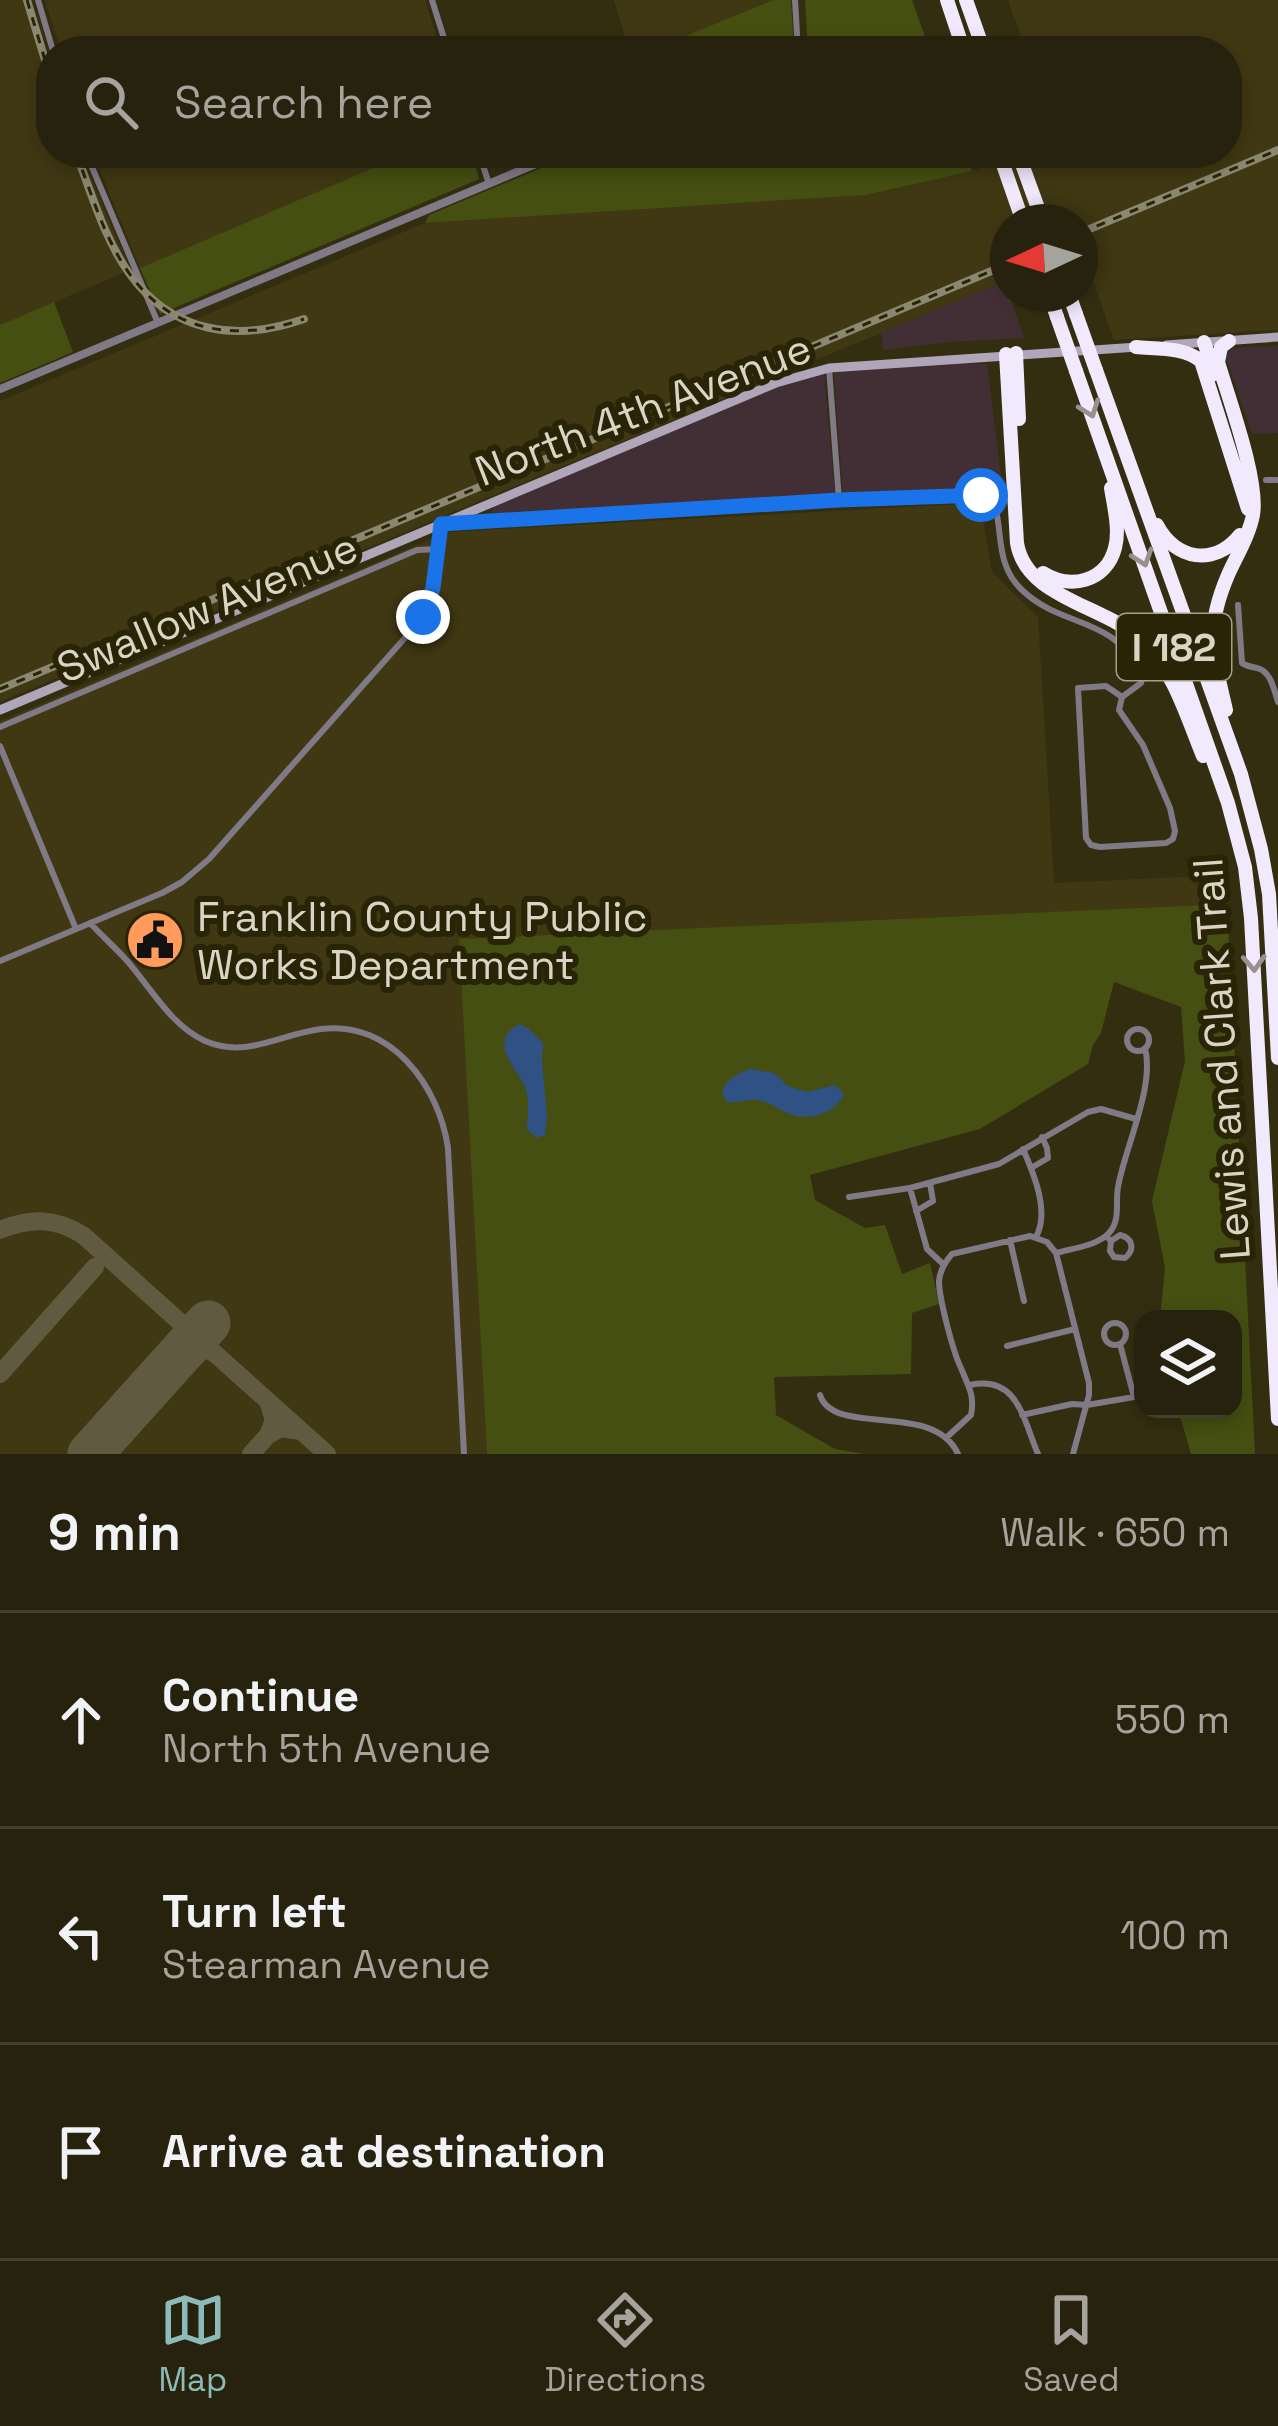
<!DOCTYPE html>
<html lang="en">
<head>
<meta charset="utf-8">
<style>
	body { margin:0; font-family:"Space Grotesk",sans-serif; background:#332f1b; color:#f1f3f6 }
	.controls { position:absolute; right:36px; bottom:36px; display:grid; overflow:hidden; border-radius:24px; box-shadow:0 6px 18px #0003 }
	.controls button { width:108px; height:108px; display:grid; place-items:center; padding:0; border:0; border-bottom:3px solid #433f2e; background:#27220d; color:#f1f3f6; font:60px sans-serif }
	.compass { position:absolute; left:990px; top:204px; width:108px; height:108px; border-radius:50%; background:#27220d; box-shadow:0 6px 18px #0003; rotate:266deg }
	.stop { position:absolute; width:36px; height:36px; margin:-27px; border:9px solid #1a73e8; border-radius:50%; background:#fff }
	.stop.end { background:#1a73e8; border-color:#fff; box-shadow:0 3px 12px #0008 }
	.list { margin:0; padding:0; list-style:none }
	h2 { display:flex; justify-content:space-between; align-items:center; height:156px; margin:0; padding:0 48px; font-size:51px }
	h2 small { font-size:39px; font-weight:400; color:#a4a49d }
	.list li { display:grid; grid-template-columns:78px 1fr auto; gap:36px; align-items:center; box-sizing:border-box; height:216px; padding:0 48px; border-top:3px solid #433f2e }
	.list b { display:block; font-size:45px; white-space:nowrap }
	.list p { margin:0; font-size:39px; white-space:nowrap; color:#a4a49d }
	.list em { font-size:39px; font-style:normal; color:#a4a49d }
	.icon { flex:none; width:66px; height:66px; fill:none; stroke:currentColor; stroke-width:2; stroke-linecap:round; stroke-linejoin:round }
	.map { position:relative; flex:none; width:1278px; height:1454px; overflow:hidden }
	.search { position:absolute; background:#27220d; box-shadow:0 6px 18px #0003; left:36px; right:36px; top:36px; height:132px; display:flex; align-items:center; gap:30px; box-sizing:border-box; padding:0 42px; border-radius:48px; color:#a4a49d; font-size:45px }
	.sheet { height:804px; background:#27220d }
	nav { display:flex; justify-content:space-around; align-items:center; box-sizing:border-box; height:168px; border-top:3px solid #433f2e; background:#27220d; font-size:33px; color:#a4a49d }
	nav a { display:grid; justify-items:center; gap:6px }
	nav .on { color:#8bbbb9 }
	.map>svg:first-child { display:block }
	.commercial { fill:#422f36 }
	.built { fill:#403813 }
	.green { fill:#454f11 }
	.water { fill:#305183 }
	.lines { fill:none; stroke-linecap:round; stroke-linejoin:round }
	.taxiway { stroke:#605a40; stroke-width:18 }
	.runway { stroke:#605a40; stroke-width:45 }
	.minor { stroke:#807a87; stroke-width:6 }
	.tertiary { stroke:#807a87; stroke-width:8 }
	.secondary { stroke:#afa6ba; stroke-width:9 }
	.motorway { stroke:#f1e9fc; stroke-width:14 }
	.rail-casing { stroke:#8c8770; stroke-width:8 }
	.rail { stroke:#2a2407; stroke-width:3; stroke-dasharray:9; stroke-linecap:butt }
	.motorway-bridge { stroke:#f1e9fc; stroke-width:14 }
	.oneway { stroke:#97908e }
	.route { stroke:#1a73e8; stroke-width:15 }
	.labels { text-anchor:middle; stroke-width:12; stroke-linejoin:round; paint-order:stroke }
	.shield { fill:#2a2407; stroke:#a4a08c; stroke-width:3 }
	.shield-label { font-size:39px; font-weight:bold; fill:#d9d5c5 }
	.street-label { font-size:42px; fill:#d9d5c5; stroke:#2a2407 }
	.poi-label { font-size:42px; fill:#d9d5c5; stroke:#2a2407; text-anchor:start }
</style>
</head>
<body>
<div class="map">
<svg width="1278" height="1454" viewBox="0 0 1278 1454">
	<rect width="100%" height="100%" fill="#342e11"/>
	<path class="commercial" d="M1005 281 1024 338 947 342 884 350 881 333Z
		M1278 346V433L1252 434 1225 355 1233 348Z
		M951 363 987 364 1002 484 843 497 834 372Z
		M824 373 835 496 497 516 492 511 494 505 780 386Z"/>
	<path class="built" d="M0 0H31L51 63V153H80L130 270 0 325Z
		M45 0H425L441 51H61Z
		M614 0H773L649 51H629Z
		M1008 0H1278V330L1114 340 1080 245V222H1008V279L1005 281 0 702V401L425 223 866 195 975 170 1030 153H1227V51H1026Z
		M93 153H408L140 268Z
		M980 503 992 572 1038 617 1054 883 1223 875 1227 904 460 939 487 1454H0V721L448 532Z"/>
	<path class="green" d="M773 0H791L794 49 789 51H649Z
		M805 0H912L930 51H808Z
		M408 153H472L479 179 160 314 140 268Z
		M577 153H966L972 171 866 195 425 223 429 215Z
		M54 302 73 352 0 383V325Z
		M1227 904 1255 1454H1191L1178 1409H1233V1319H1160L1165 1268 1152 1201 1185 1061 1181 1007 1114 982 1101 1033 1093 1045 1088 1064 980 1129 810 1175 815 1200 865 1228 885 1225 902 1274 930 1263 939 1304 912 1313 911 1374 774 1377 776 1415 835 1449 864 1454H487L459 939Z"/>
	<path class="water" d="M519 1024 529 1029 543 1043 542 1061 547 1116 545 1135 537 1138 527 1130C527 1118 530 1102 526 1090 519 1069 485 1043 519 1024Z
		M750 1069 774 1073 788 1086 807 1092 835 1085 844 1094C836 1112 813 1121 793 1115 781 1112 770 1101 756 1100 746 1099 738 1104 727 1102L722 1093C725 1080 737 1074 750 1069Z"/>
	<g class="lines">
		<path class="taxiway" d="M0 1230C30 1218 56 1217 84 1236L327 1454
			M167 1369C182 1356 194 1342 214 1353
			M0 1374 95 1267
			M268 1401 274 1420 268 1435 281 1428 301 1431
			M251 1454 268 1435"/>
		<path class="runway" d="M90 1454 208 1323"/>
		<path class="minor" d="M38 0 53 51
			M432 0 448 51
			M795 0 798 51
			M86 153 158 323
			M479 153 489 184
			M829 368 839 500
			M1266 480H1278
			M1238 605 1242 663C1246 666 1252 667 1257 668 1271 671 1274 690 1278 702
			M0 727 417 550 438 549
			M0 746 76 929
			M90 923C103 937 117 949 129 963 151 989 173 1027 205 1041 247 1059 280 1034 321 1029 391 1020 439 1086 448 1148L464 1454
			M0 961 162 893 182 882 209 859 419 622 432 595 441 524 839 500 987 496C1008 514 989 559 1022 590 1063 629 1111 614 1143 674L1141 683 1122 697 1119 710 1143 745 1170 808 1175 831 1173 839 1166 843 1100 847 1091 845 1086 838 1078 688 1106 686 1122 697
			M1127 1040a11 11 0 1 1 22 0a11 11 0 1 1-22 0Z
			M1023 1149C1034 1174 1050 1212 1036 1237
			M1031 1168 1048 1158 1047 1148 1042 1137
			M910 1188 927 1249 944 1265
			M849 1197 910 1188 999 1164 1088 1112 1101 1109 1136 1119
			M916 1211 933 1201 930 1183
			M1106 1236 1111 1241 1110 1251 1114 1257 1125 1258C1135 1250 1133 1238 1120 1235L1111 1241
			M1010 1240 1024 1301
			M1056 1253C1073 1248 1097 1246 1109 1233 1121 1220 1115 1203 1118 1187 1125 1147 1155 1087 1145 1048
			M1104 1334a11 11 0 1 1 22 0a11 11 0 1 1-22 0Z
			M1007 1346 1075 1329
			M970 1385C1018 1375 1023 1419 1038 1454
			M820 1395C834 1438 934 1400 958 1454
			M1022 1415 1072 1404 1087 1405 1134 1397 1120 1344
			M947 1437 971 1415C975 1395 968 1386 961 1368 953 1352 939 1298 939 1281 940 1270 945 1262 952 1254L1030 1236 1047 1242 1056 1253 1089 1383V1395L1073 1454"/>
		<path class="tertiary" d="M0 389 562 153"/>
		<path class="secondary" d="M1166 345 1278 337
			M0 710 776 383 829 368 1138 347"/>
		<path class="motorway" d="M947 0 964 51
			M966 0 984 51
			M999 153 1023 222
			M1018 153 1043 222
			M1049 294 1057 317
			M1069 294 1076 314
			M1204 342 1215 374
			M1136 347C1158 349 1184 347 1201 361L1248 509
			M1016 353 1019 419
			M1006 354 1017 543C1026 599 1106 605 1144 642 1174 672 1187 717 1203 756
			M1096 370 1241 774 1261 849 1269 894 1278 1058
			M1076 371 1228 803 1245 867 1251 918 1278 1419
			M1157 525C1175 560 1214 567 1240 535
			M1043 573C1070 590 1106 582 1115 548 1120 530 1114 507 1111 488
			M1226 710C1213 654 1204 631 1228 575 1236 557 1249 536 1253 515 1259 480 1229 400 1218 362L1221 347 1229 341"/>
		<defs>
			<path id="rail" d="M27 0 51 80
				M76 153C91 192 104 238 129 273 172 334 238 342 304 319
				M1080 233 1278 150
				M0 689 1008 264"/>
		</defs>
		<use href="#rail" class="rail-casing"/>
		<use href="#rail" class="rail"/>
		<path class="motorway-bridge" d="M1076 314 1096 370
			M1057 317 1076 371"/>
	</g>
	<defs><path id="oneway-chevron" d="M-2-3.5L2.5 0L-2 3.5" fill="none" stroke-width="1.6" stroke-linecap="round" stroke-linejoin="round" transform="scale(3)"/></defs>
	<g class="oneway">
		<use href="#oneway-chevron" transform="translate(1090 409) rotate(70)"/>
		<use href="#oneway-chevron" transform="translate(1143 558) rotate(71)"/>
		<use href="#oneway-chevron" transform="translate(1254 963) rotate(87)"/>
	</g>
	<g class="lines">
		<path class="route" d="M423 617 433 588 441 524 839 500 981 495"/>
	</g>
	<defs>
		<symbol id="civic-disc" viewBox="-11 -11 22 22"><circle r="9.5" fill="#ff9b5b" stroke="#2a2407"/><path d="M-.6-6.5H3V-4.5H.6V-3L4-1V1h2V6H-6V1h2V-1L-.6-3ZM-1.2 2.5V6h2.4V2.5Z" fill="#111"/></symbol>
	</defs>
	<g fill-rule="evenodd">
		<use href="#civic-disc" x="122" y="907" width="66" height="66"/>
	</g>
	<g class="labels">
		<rect class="shield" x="1117" y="614" width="114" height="66" rx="9"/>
		<g class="shield-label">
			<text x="1174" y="661">I 182</text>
		</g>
		<g class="street-label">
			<text transform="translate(643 409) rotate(-21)" y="15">North 4th Avenue</text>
			<text transform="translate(207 607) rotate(-23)" y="15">Swallow Avenue</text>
			<text transform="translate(1221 1059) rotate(-94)" y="15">Lewis and Clark Trail</text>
		</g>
		<g class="poi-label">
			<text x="197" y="931">Franklin County Public<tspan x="197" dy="48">Works Department</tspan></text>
		</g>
	</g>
</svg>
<div class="controls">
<button><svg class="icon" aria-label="layers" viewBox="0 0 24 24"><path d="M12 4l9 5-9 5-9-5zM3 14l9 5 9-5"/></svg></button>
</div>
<svg class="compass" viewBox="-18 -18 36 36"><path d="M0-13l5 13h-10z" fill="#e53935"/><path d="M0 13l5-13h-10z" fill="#a4a49d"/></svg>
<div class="stop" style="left:981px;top:495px"></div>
<div class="stop end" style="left:423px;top:617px"></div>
<div class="search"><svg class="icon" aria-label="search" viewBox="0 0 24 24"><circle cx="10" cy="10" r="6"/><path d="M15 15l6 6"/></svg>Search here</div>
</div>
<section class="sheet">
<h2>9 min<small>Walk · 650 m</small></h2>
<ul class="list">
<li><svg class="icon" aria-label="ahead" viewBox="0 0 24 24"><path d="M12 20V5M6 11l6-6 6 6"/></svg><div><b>Continue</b><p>North 5th Avenue</p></div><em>550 m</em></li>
<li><svg class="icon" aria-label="left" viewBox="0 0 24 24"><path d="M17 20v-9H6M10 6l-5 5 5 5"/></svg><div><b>Turn left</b><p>Stearman Avenue</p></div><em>100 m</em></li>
<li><svg class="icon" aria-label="arrive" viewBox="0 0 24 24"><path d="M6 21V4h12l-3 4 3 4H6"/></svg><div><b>Arrive at destination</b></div></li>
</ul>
</section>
<nav>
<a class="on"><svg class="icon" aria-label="map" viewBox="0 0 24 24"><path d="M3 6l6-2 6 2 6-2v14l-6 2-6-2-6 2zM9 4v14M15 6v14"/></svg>Map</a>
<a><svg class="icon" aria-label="directions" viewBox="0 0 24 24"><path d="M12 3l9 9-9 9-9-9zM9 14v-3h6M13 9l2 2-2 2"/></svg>Directions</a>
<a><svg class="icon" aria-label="saved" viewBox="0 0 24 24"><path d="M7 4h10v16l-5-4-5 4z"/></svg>Saved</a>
</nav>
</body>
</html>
